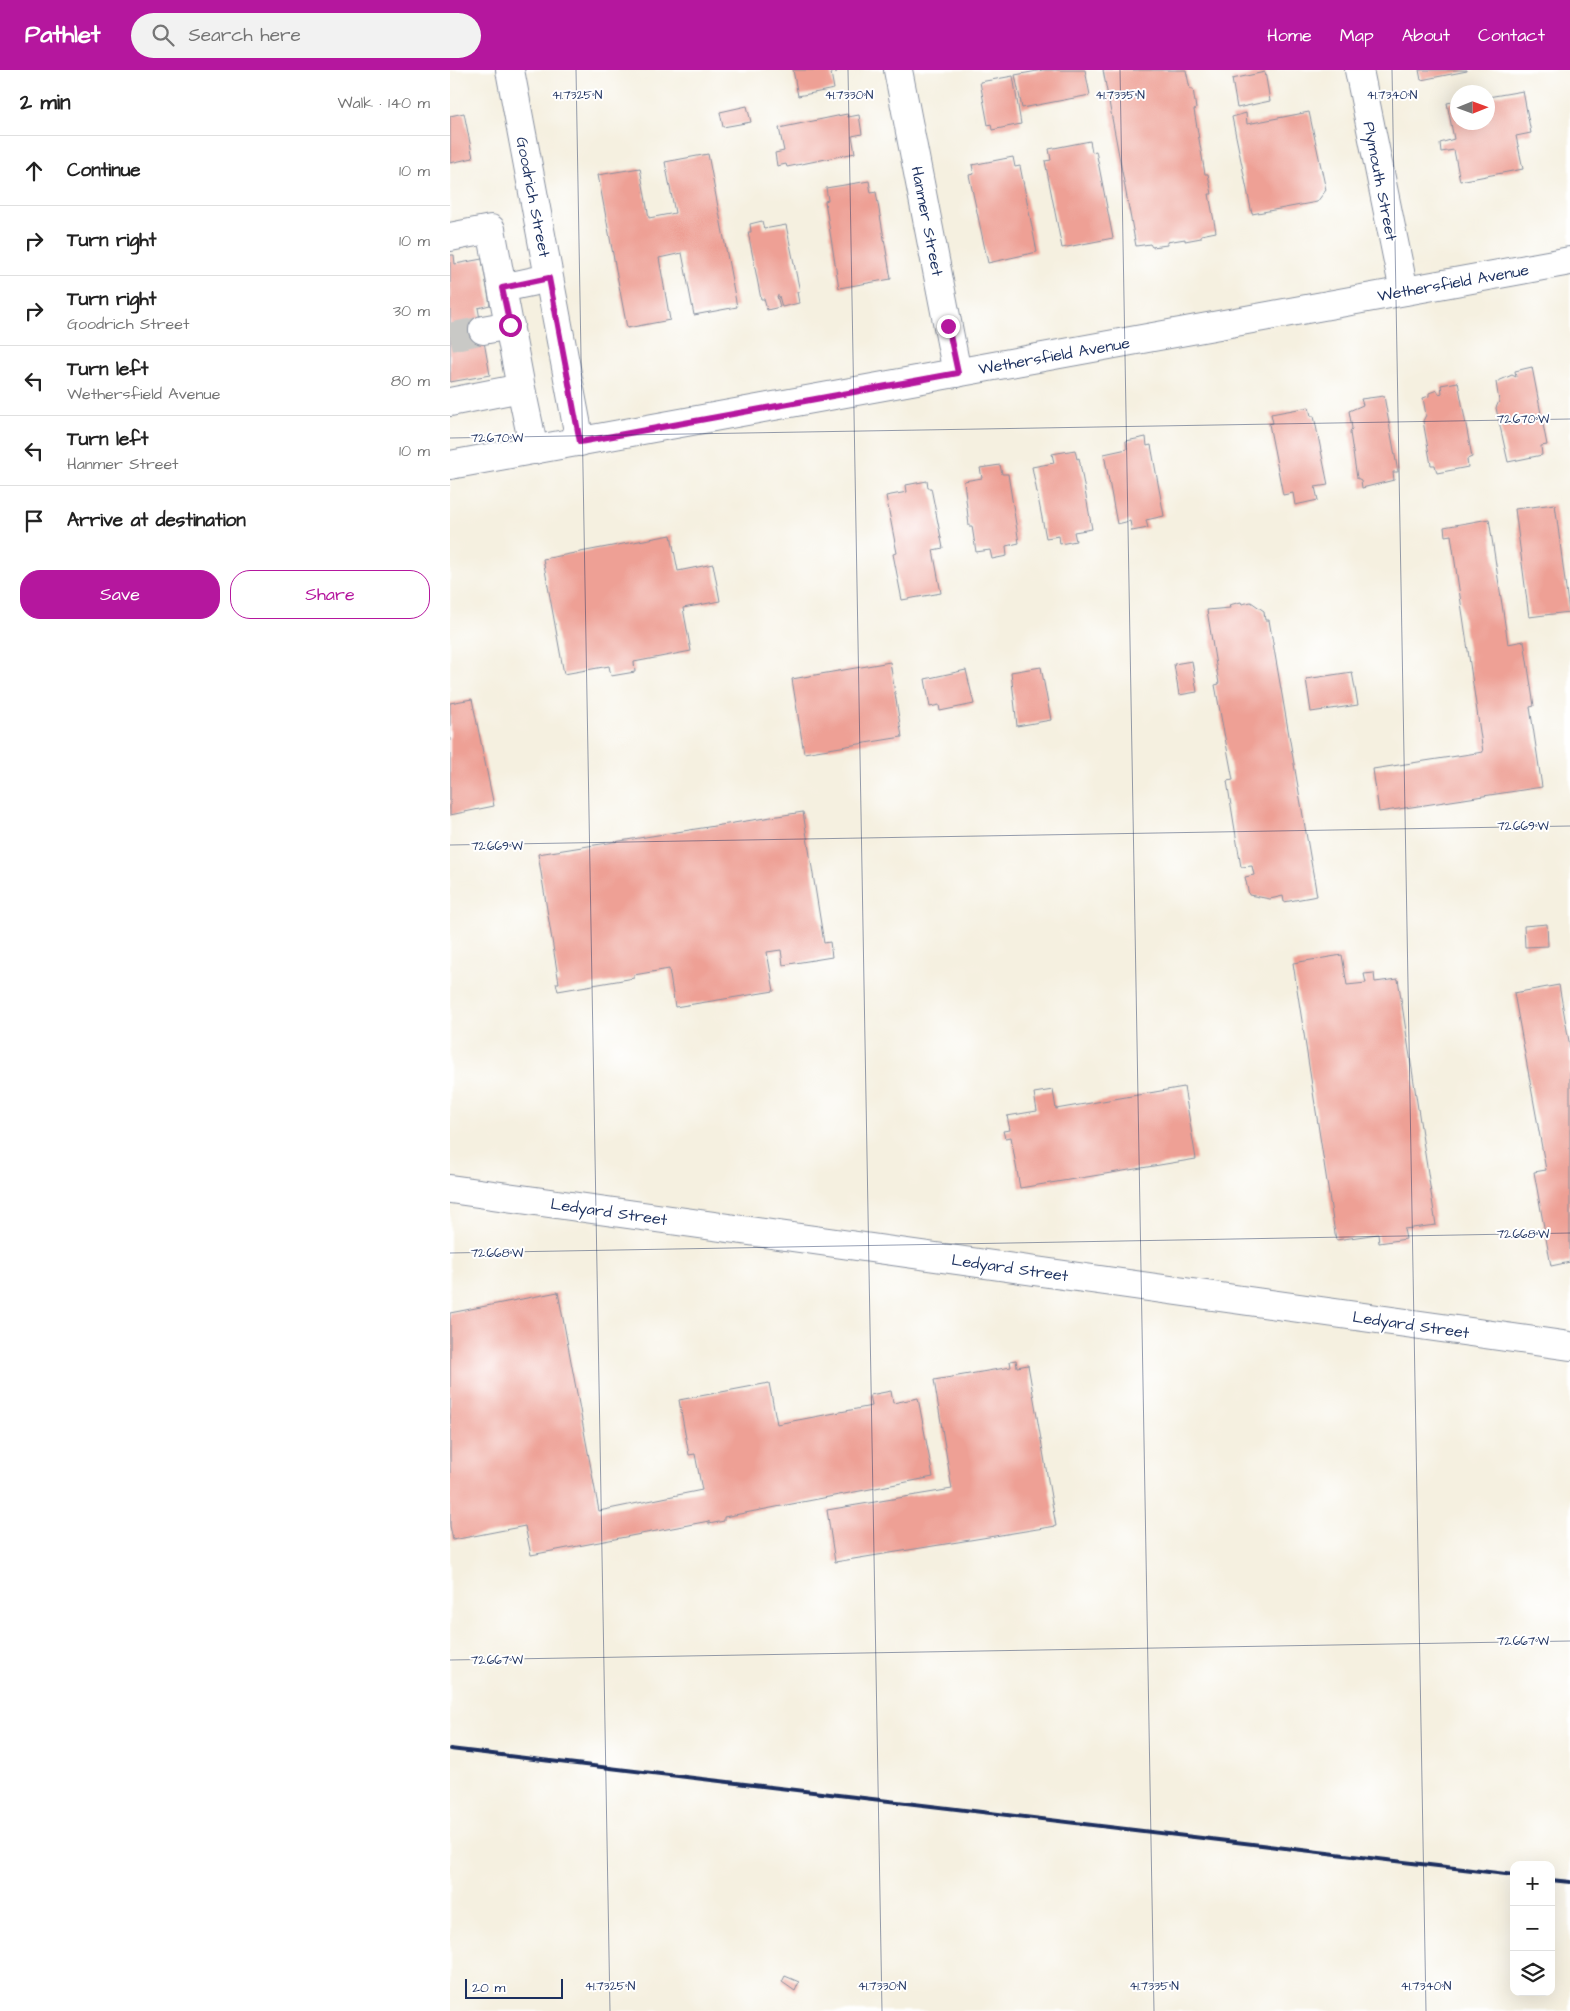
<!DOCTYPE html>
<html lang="en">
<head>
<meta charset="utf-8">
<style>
	body { margin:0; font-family:"Architects Daughter",sans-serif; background:#f2f2f2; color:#222 }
	.controls { position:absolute; right:15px; bottom:15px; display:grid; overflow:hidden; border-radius:10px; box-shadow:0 5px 20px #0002 }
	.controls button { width:45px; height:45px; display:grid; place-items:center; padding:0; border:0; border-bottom:1px solid #e0e0e0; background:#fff; color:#222; font:25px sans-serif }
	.compass { position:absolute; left:1000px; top:15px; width:45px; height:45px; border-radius:50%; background:#fff; box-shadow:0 5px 20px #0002; rotate:89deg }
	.scale { position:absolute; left:15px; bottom:12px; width:98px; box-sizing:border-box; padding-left:5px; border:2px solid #1b2f5e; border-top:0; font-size:14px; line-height:18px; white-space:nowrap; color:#1b2f5e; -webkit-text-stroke:4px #fff; paint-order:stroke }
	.stop { position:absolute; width:15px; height:15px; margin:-11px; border:4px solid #b5179e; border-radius:50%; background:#fff }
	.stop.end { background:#b5179e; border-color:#fff; box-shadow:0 1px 5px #0008 }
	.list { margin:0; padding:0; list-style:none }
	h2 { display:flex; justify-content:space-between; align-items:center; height:65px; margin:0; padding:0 20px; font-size:21px }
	h2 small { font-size:16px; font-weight:400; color:#767676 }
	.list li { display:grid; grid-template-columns:32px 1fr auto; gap:15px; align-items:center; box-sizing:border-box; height:70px; padding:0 20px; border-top:1px solid #e0e0e0 }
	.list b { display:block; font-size:19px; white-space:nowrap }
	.list p { margin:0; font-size:16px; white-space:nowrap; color:#767676 }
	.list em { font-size:16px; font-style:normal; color:#767676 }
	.actions { display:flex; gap:10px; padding:15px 20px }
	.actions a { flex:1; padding:11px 0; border:1px solid #b5179e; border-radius:20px; text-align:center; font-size:18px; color:#b5179e }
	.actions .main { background:#b5179e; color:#fff }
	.icon { flex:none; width:28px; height:28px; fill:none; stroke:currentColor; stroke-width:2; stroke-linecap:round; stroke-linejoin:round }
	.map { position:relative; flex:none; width:1120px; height:1941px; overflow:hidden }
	header { display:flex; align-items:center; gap:30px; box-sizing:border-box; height:70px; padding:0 25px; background:#b5179e; color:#fff }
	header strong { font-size:24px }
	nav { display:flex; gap:28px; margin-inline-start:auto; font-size:18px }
	.search { width:350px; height:45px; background:#f2f2f2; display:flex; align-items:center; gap:12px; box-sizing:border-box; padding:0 18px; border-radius:28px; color:#767676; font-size:19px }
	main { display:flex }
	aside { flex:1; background:#fff }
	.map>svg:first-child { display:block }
	.building { fill:#eea095 }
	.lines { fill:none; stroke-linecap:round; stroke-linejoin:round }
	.minor-tunnel { stroke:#c9c9c6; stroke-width:28; stroke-dasharray:28 14; stroke-linecap:butt }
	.minor-casing { stroke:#88909f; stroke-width:30 }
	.major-casing { stroke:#88909f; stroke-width:30 }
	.minor { stroke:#fff; stroke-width:28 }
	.major { stroke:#fff; stroke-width:28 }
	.rail { stroke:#1b2f5e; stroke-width:4 }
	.route { stroke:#b5179e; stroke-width:6 }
	.ticks { fill:none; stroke:#1b2f5e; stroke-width:1; stroke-opacity:0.45 }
	.labels { text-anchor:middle; stroke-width:4; stroke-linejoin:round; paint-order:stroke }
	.street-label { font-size:16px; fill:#1b2f5e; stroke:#fff }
	.ticks-label { font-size:12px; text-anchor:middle; fill:#1b2f5e; stroke:#fff; stroke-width:4; stroke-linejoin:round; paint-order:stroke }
</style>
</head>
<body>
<header>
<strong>Pathlet</strong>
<div class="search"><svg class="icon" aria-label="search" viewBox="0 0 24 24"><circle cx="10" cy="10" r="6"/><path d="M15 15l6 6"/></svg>Search here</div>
<nav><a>Home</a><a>Map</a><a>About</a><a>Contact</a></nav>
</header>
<main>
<aside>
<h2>2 min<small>Walk · 140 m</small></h2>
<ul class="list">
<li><svg class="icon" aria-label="ahead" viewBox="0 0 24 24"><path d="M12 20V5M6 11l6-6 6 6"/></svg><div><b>Continue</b></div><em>10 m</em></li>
<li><svg class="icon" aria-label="right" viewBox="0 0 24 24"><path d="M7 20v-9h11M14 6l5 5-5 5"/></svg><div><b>Turn right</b></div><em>10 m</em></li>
<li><svg class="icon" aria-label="right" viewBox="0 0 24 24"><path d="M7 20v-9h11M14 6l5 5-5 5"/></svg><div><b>Turn right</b><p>Goodrich Street</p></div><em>30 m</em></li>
<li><svg class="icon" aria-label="left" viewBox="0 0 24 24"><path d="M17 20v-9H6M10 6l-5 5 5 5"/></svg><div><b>Turn left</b><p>Wethersfield Avenue</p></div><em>80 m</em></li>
<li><svg class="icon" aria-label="left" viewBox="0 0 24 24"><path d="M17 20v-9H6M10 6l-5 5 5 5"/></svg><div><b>Turn left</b><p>Hanmer Street</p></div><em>10 m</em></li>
<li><svg class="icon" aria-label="arrive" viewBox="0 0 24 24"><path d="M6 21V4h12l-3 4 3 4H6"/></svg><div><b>Arrive at destination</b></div></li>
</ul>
<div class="actions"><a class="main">Save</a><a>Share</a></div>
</aside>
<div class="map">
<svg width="1120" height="1941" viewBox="0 0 1120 1941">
	<rect width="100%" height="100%" fill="#fff"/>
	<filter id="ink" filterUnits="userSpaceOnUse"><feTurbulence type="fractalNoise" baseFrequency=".02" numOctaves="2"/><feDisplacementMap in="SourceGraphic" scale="10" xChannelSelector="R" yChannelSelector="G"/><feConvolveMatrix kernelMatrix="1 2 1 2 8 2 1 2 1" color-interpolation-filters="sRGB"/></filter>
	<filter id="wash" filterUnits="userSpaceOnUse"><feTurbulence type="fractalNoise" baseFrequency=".0096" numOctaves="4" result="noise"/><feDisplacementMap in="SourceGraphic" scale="20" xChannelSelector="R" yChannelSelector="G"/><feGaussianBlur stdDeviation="1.12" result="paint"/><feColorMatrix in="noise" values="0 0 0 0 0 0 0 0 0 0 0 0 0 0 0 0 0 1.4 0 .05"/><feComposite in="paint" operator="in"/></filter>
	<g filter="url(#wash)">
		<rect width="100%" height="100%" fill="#f5f0e0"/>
		<g id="blocks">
			<path class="building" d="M343 0H386L387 2 381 3 384 19 348 26Z
				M593 0H635L640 25 572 38 565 5Z
				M653 0H736L740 19H743L746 39 744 40 755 104H758L762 124H759L766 162 751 165V168L735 171V169L717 172V175L702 177 700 174 686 176Z
				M969 0H1017V1L971 10Z
				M815 2 820 31 787 38 782 9Z
				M563 6 571 54 542 60 541 54 538 55 530 12Z
				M1073 21 1081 63 1066 66 1073 99 1010 111 1004 80 991 82 990 73 1004 69 997 33 1008 31V52H1038V27Z
				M297 36 301 52 273 57 270 42Z
				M859 42 876 120 867 132 802 144 782 47 796 43 797 54Z
				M14 43 23 88 0 93V46Z
				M397 44 398 47 409 45 412 64 402 66 405 83 337 97 336 94 327 96 325 83 334 81 329 58Z
				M640 71 642 82 646 81 663 168 612 178 595 91 601 90 599 79Z
				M258 84 287 237 244 245 232 183 209 188 220 250 177 258 148 105 190 98 199 148 225 143 215 92Z
				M563 87 565 97 570 96 587 182 538 193 519 105 524 104 522 95Z
				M419 111 421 123 426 122 441 209 389 218 375 131 378 130 376 118Z
				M312 151 314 159 336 155 350 222H347L349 233 332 237 329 226H327L330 237 317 240 314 229H311L298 162H301L300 154Z
				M0 185H4L5 194 32 189 40 235 28 238 40 305 0 312Z
				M1082 297 1097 375 1091 376 1092 385 1058 392 1046 338 1049 331 1046 312 1062 305 1066 307 1065 301Z
				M1008 312 1022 387 1017 389 1018 397 987 403 985 395H981L973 351 976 345 973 328 979 326V323L987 320 989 324 992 323 991 315Z
				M934 326 948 402H943L944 410 912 418 911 410 907 408 900 363 902 358 899 341 913 335 911 329Z
				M859 337 861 346H864L878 415 865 417 868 430 845 435 843 423 833 425 819 354 823 353 821 344Z
				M696 367 697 376 701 375 714 446 696 450 698 458 682 461 680 451 667 454 654 384 677 379 676 371Z
				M625 380 627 389 629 388 642 459 624 462 626 471 610 474 609 466 596 468 582 397 604 393 602 384Z
				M550 395 552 404H558L569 473 556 476 557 486 542 489 540 480 526 482 522 456H519L514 411 532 408 530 398Z
				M477 411 478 418H481L493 478 483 480 491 523 452 530 443 484 447 483 436 426 457 422 456 415Z
				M1105 434 1119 542 1079 547 1065 439Z
				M1039 449 1058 574 1074 571 1084 636 1080 637 1092 717 929 742 923 699 1033 682 1001 465 995 466 994 457Z
				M221 465 228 501 263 494 270 531 233 538 241 581 184 592 185 602 161 606 159 596 114 604 93 489Z
				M791 532 792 534 801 532 814 541 815 550H819L867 826 834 832 833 826 820 829 799 825 795 807 804 805 802 796 791 797 777 711 783 710 765 615 769 614 757 540 780 538 779 535Z
				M742 591 747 622 729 625 724 594Z
				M440 592 452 667 354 683 342 609Z
				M591 597 601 650 567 656 561 602Z
				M516 600 524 634 490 641 489 635 480 637 475 609Z
				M902 602 908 635 861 642 856 609Z
				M22 629 44 736 0 745V633Z
				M353 742 374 873 380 872 382 887 333 895 331 880 317 882 324 921 225 937 219 899 184 905V908L108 921 106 913H109L88 784Z
				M1097 854 1098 876 1075 877 1074 856Z
				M892 885 897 915 916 913 914 904 924 903 925 912 948 909 986 1155 954 1159 956 1169 929 1173 928 1164 886 1170 843 893Z
				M1109 915 1120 977V1192L1101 1196 1084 1102 1096 1100 1064 923Z
				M734 1017 746 1089 570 1118 561 1067 555 1068 553 1061 560 1060 557 1046 587 1041 584 1023 603 1020 606 1039Z
				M108 1222 149 1441 252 1420 245 1384 239 1385 229 1330 319 1313 327 1354 422 1336 420 1325 441 1321 443 1333 468 1328 483 1407 274 1447V1451L259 1454V1451L81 1485 75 1456 3 1470 0 1456V1243Z
				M566 1290 567 1297 578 1295 606 1456 385 1492 377 1440 502 1419 484 1310 561 1297 560 1291Z
				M335 1906 349 1912 345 1921 332 1912Z"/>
		</g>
	</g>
	<g filter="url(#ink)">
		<use href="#blocks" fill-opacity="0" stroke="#88909f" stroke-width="1"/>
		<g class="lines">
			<path class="minor-tunnel" d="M0 267 33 260"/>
			<defs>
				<path id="minor" d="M60 0 130 372
					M448 0 507 303
					M909 0 954 221
					M0 167 41 159 52 218
					M33 260 60 255
					M71 318 84 380
					M0 332 71 318 52 218 99 208
					M0 1119 1120 1276"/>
				<path id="major" d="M0 395 1120 191"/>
			</defs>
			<use href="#minor" class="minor-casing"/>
			<use href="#major" class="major-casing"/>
			<use href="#minor" class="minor"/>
			<use href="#major" class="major"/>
			<path class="rail" d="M0 1679 1064 1805
				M1101 1810 1120 1812"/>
		</g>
	</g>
	<g class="lines" filter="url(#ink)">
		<path class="route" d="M60 255 52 218 99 208 130 372 508 303 498 256"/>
	</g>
	<path class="ticks" d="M126 0 160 1941M398 0 432 1941M670 0 704 1941M942 0 976 1941M0 368 1120 349M0 775 1120 756M0 1183 1120 1163M0 1590 1120 1571"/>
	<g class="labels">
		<g class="street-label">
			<text transform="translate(931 111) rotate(79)" y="6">Plymouth Street</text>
			<text transform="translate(84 127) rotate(79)" y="6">Goodrich Street</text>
			<text transform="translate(478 151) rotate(79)" y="6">Hanmer Street</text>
			<text transform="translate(1003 212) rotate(-10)" y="6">Wethersfield Avenue</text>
			<text transform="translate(604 285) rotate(-10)" y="6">Wethersfield Avenue</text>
			<text transform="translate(159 1141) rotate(8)" y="6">Ledyard Street</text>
			<text transform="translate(560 1197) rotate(8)" y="6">Ledyard Street</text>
			<text transform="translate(961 1254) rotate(8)" y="6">Ledyard Street</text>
		</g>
	</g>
	<g class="ticks-label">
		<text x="127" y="29">41.7325°N</text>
		<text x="399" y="29">41.7330°N</text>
		<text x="670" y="29">41.7335°N</text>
		<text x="942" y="29">41.7340°N</text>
		<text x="1073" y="353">72.670°W</text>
		<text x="47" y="372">72.670°W</text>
		<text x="1073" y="760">72.669°W</text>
		<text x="47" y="780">72.669°W</text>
		<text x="1073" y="1168">72.668°W</text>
		<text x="47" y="1187">72.668°W</text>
		<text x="1073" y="1575">72.667°W</text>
		<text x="47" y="1594">72.667°W</text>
		<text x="160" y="1920">41.7325°N</text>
		<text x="432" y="1920">41.7330°N</text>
		<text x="704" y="1920">41.7335°N</text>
		<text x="976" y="1920">41.7340°N</text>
	</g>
</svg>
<div class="controls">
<button>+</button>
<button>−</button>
<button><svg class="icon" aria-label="layers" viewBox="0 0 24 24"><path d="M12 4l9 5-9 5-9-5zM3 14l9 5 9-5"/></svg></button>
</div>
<svg class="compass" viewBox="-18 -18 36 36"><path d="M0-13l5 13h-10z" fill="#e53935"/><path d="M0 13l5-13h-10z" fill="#767676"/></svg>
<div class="scale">20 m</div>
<div class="stop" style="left:60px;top:255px"></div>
<div class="stop end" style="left:498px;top:256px"></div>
</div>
</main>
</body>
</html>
